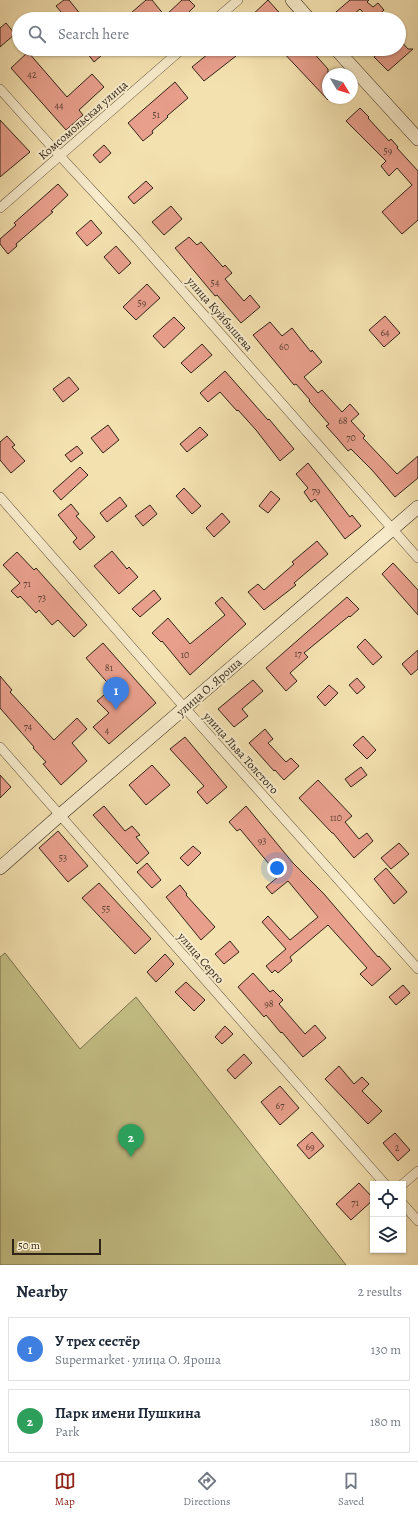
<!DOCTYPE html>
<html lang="en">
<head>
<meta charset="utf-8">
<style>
	body { margin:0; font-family:Alegreya,serif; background:#f2f2f3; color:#1f2937 }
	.controls { position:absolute; right:12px; bottom:12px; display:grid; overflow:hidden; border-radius:0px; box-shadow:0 1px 3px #0004 }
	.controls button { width:36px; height:36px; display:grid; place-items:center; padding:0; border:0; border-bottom:1px solid #e0e1e3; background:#fff; color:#1f2937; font:20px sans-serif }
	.compass { position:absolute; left:322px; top:68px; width:36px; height:36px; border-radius:50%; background:#fff; box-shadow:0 1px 3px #0004; rotate:128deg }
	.scale { position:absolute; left:12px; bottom:10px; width:89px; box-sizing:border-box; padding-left:4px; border:2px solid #302418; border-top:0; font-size:11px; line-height:14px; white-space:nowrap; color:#302418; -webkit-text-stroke:3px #f8eccc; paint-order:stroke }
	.you { position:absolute; left:277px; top:868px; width:14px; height:14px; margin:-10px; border:3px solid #fff; border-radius:50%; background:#1a73e8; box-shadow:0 0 0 6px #1a73e833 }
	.badge { display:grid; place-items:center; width:26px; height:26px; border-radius:50%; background:#8f2418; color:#fff; font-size:13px; font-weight:700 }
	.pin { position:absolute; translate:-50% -33px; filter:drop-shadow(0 1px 2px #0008) }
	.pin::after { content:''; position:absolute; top:21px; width:14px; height:12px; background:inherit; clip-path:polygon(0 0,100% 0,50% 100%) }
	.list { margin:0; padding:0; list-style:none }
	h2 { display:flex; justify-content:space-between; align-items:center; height:52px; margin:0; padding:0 16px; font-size:17px }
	h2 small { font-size:13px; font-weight:400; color:#747a83 }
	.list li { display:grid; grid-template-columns:26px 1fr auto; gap:12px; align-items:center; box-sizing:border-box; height:64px; margin:0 8px 8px; padding:0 8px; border:1px solid #e0e1e3; border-radius:0px }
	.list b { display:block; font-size:15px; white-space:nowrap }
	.list p { margin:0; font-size:13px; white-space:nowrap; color:#747a83 }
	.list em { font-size:13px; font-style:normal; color:#747a83 }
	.icon { flex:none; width:22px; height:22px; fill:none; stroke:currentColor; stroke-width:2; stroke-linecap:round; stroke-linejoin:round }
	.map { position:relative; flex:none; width:418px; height:1265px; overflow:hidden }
	.search { position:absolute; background:#fff; box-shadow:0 1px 3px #0004; left:12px; right:12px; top:12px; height:44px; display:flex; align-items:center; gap:10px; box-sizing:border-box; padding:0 14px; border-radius:22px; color:#747a83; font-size:15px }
	.sheet { height:196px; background:#fff }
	nav { display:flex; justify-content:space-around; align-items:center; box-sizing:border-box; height:56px; border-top:1px solid #e0e1e3; background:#fff; font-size:11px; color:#747a83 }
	nav a { display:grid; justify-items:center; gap:2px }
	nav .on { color:#8f2418 }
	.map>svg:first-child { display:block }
	.green { fill:#c4c086; stroke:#7a724f }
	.building { fill:#e89f8c; stroke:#302418 }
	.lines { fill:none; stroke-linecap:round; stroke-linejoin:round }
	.minor-casing { stroke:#61533e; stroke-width:10 }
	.secondary-casing { stroke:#302418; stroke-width:14 }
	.minor { stroke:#f8eccc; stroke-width:9 }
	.secondary { stroke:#f8eccc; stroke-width:13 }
	.labels { text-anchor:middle; stroke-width:4; stroke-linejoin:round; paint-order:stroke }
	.number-label { font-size:10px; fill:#5e4335 }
	.street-label { font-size:12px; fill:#302418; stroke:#f8eccc }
</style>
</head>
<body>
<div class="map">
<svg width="418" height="1265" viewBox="0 0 418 1265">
	<rect width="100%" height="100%" fill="#f4e1b0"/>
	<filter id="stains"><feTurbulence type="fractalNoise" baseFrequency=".005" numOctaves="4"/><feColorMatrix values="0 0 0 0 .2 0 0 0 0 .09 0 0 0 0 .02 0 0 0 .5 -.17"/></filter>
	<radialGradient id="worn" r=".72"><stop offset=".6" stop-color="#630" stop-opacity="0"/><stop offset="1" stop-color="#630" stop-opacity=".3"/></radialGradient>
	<path class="green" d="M5 953 80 1049 136 997 346 1265H0V957Z"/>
	<path class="building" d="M64 0H69L81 15 76 19H67L56 6Z
		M146 0H152L165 16 182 0H189L195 6 182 19H136L131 13Z
		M268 0 285 19H248Z
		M350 0H369L367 2 373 7 378 3 384 10 374 19H369L360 9 348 19H343L336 12Z
		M6 23 15 34 0 47V28Z
		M399 39 408 49H413L388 71 374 57 383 49H399Z
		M84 49H109L94 62Z
		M214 49H231L236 56 204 81 192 67Z
		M280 49H310L328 69V100Z
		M28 52 67 97 92 74 104 87 79 110 83 115 66 130 11 68Z
		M175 82 188 98 167 116 168 117 152 131 153 133 143 141 128 123Z
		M360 108 369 117 368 118 389 141 391 139 398 147 397 148 418 171V220L402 234 382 212 412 185 397 168 389 176 381 166 386 161 346 121Z
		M0 120 30 152 0 177Z
		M104 145 111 153 100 163 93 155Z
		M146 181 153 188 134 204 128 197Z
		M58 184 68 195 51 211 53 212 16 244 17 246 8 254 0 244V239L16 225 14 223Z
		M171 206 182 219 164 235 152 222Z
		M91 220 102 233 87 246 76 233Z
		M189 237 197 245 201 242 223 267 225 265 232 273 225 279 244 301 250 295 260 307 241 323 217 295 215 296 175 248Z
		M116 246 131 263 119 274 104 257Z
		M147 284 160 298 136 320 123 307Z
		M385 316 400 333 384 347 369 330Z
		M174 317 185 328 164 348 153 336Z
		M270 322 282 336 292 328 311 352 312 350 322 362 304 377 318 393 322 390 342 412 350 404 359 414 351 421 365 436 363 438 397 474 418 456V478L395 497 372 470 351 449 348 451 337 438 326 426 329 424 309 401 310 400 296 384 294 385 253 335Z
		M202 344 212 355 191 373 181 363Z
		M225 371 268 420 269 419 294 449 280 461 256 430 238 410 237 411 220 392 208 402 200 393Z
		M69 377 79 389 63 402 53 389Z
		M108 425 119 440 103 453 91 438Z
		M200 427 208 435 187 452 180 444Z
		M7 436 15 445 12 447 25 461 11 473 0 460V442Z
		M77 446 83 453 71 462 65 455Z
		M308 463 350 517 352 515 361 526 345 539 315 499 311 502 304 492 308 488 296 474Z
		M80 467 88 475 61 500 53 491Z
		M184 488 201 506 192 514 176 496Z
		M271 491 280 499 268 513 259 506Z
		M120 497 127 506 107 522 100 513Z
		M71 504 79 514 76 516 95 537 80 550 73 542 77 538 58 515Z
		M150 505 157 514 143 526 135 516Z
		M222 513 230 522 214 537 206 528Z
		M317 541 328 554 294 583 296 585 264 610 248 592 258 584 264 590 294 564 292 562Z
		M112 551 127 569 129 567 138 577 119 594 94 566Z
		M17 552 34 570 36 568 87 625 74 637 58 620 52 625 39 610 36 613 20 596 18 598 11 591 20 583 3 565Z
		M393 563 418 590V615L382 574Z
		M154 590 161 599 140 617 132 609Z
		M222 597 246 624 190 675 162 641 161 642 152 633 168 618 190 644 225 615 215 603Z
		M347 597 359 609 350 617 349 616 304 653 308 657 290 673 297 681 286 691 266 668Z
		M365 639 382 657 373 665 357 647Z
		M103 643 156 703 109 744 93 727 109 713 97 701 112 688 86 658Z
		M418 650V669L411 675 402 664Z
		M0 676 12 690 10 692 54 740 77 718 87 729 72 743 87 761 61 785 43 764 46 762 33 748 34 747 0 708Z
		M357 678 365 687 357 694 349 685Z
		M253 680 263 691 242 709 248 716 234 727 218 709Z
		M329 685 338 693 325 706 317 697Z
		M265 729 273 739 268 743 286 762 291 758 299 766 284 780 275 770 274 771 249 743Z
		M363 736 376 750 367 759 353 745Z
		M185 737 227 787 207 804 197 792 204 786 170 749Z
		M152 765 170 785 146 805 129 785Z
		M361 767 367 775 351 787 345 779Z
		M0 775 11 787 0 798Z
		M318 780 352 816 345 822 359 839 367 833 373 841 354 858 333 833H332L299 798Z
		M104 806 125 831 132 826 140 835 136 837 149 853 137 864 93 815Z
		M246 806 293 863 324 894 378 957 379 956 391 969 372 986 360 974 367 968 328 925 290 957 292 961 278 973 275 970 272 973 266 966 286 949 262 922 268 916 290 940 318 917 288 881 272 894 266 887 279 876 240 829 237 831 229 822Z
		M58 831 88 866 68 882 39 848Z
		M399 843 409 854 391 869 381 858Z
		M193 846 201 853 188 866 180 858Z
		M147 863 161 880 152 888 137 872Z
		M386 868 407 892 394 904 374 879Z
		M99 883 151 939 135 954 82 898Z
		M180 885 187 894 186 895 215 927 201 940 166 897Z
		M230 941 239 952 224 964 215 954Z
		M165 954 174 964 156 982 147 972Z
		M253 973 270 992 273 990 283 1000 279 1004 305 1034 315 1025 326 1038 303 1057 282 1032 281 1033 266 1015 264 1017 238 987Z
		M186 982 205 1000 194 1011 175 992Z
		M403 985 410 993 396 1005 389 997Z
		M225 1026 233 1034 222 1044 215 1037Z
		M244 1054 252 1063 235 1079 227 1070Z
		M339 1066 354 1084 362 1077 369 1084 362 1091 382 1111 368 1124 325 1079Z
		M280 1086 299 1108 280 1125 261 1102Z
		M312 1132 324 1146 309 1159 297 1145Z
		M395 1133 410 1150 398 1161 383 1143Z
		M359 1183 373 1198V1200L351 1220 336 1204Z"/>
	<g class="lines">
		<defs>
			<path id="minor" d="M216 19 238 0
				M0 89 60 156 137 239 418 558
				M0 208 182 49
				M0 497 185 708 418 969
				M0 747 385 1184
				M403 1184 418 1171
				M403 1204 418 1221"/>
			<path id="secondary" d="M292 0 309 19
				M336 49 418 139
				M0 868 60 815 418 507"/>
		</defs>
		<use href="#minor" class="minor-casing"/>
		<use href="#secondary" class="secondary-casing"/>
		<use href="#minor" class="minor"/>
		<use href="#secondary" class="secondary"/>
	</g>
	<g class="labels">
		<g class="number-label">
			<text x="32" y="78">42</text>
			<text x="59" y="109">44</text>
			<text x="156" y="118">51</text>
			<text x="388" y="154">59</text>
			<text x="215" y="286">54</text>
			<text x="142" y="306">59</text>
			<text x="385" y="336">64</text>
			<text x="284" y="350">60</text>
			<text x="343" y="424">68</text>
			<text x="351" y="441">70</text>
			<text x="316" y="494">79</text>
			<text x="27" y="587">71</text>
			<text x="42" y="601">73</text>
			<text x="298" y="657">17</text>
			<text x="185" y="658">10</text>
			<text x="109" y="671">81</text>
			<text x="28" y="730">74</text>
			<text x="107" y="734">4</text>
			<text x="336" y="821">110</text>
			<text x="262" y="844">93</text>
			<text x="63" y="861">53</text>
			<text x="106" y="912">55</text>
			<text x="269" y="1007">98</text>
			<text x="280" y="1109">67</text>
			<text x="310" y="1150">69</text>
			<text x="397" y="1151">2</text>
			<text x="355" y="1206">71</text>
		</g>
		<g class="street-label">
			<text transform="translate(83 120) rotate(-41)" y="4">Комсомольская улица</text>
			<text transform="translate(220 314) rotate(49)" y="4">улица Куйбышева</text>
			<text transform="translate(209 687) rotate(-41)" y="4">улица О. Яроша</text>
			<text transform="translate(241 753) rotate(48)" y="4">улица Льва Толстого</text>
			<text transform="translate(201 958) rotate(49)" y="4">улица Серго</text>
		</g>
	</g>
	<rect width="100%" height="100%" filter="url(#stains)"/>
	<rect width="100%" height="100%" fill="url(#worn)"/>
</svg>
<div class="controls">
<button><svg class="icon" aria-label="locate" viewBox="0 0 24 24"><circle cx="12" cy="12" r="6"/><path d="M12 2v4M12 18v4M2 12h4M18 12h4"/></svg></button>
<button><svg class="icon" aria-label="layers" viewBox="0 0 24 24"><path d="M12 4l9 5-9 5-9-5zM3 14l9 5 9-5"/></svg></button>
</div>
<svg class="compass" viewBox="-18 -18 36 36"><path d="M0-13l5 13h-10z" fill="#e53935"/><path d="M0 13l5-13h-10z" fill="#747a83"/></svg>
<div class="scale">50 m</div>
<div class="you"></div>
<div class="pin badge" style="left:116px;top:710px;background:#3f7fe0">1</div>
<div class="pin badge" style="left:131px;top:1157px;background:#2e9e5b">2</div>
<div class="search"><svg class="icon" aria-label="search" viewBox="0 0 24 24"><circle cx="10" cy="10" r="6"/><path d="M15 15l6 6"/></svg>Search here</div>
</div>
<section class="sheet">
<h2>Nearby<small>2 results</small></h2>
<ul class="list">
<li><span class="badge" style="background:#3f7fe0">1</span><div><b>У трех сестёр</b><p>Supermarket · улица О. Яроша</p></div><em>130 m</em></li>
<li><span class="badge" style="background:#2e9e5b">2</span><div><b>Парк имени Пушкина</b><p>Park</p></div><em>180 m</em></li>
</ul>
</section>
<nav>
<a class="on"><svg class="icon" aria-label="map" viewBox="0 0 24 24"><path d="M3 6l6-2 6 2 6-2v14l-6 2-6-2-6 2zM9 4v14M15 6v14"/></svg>Map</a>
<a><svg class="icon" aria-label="directions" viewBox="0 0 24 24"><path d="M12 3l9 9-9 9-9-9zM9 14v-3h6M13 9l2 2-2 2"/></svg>Directions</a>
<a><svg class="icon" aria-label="saved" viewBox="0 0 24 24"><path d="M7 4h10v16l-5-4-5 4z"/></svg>Saved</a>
</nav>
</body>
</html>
